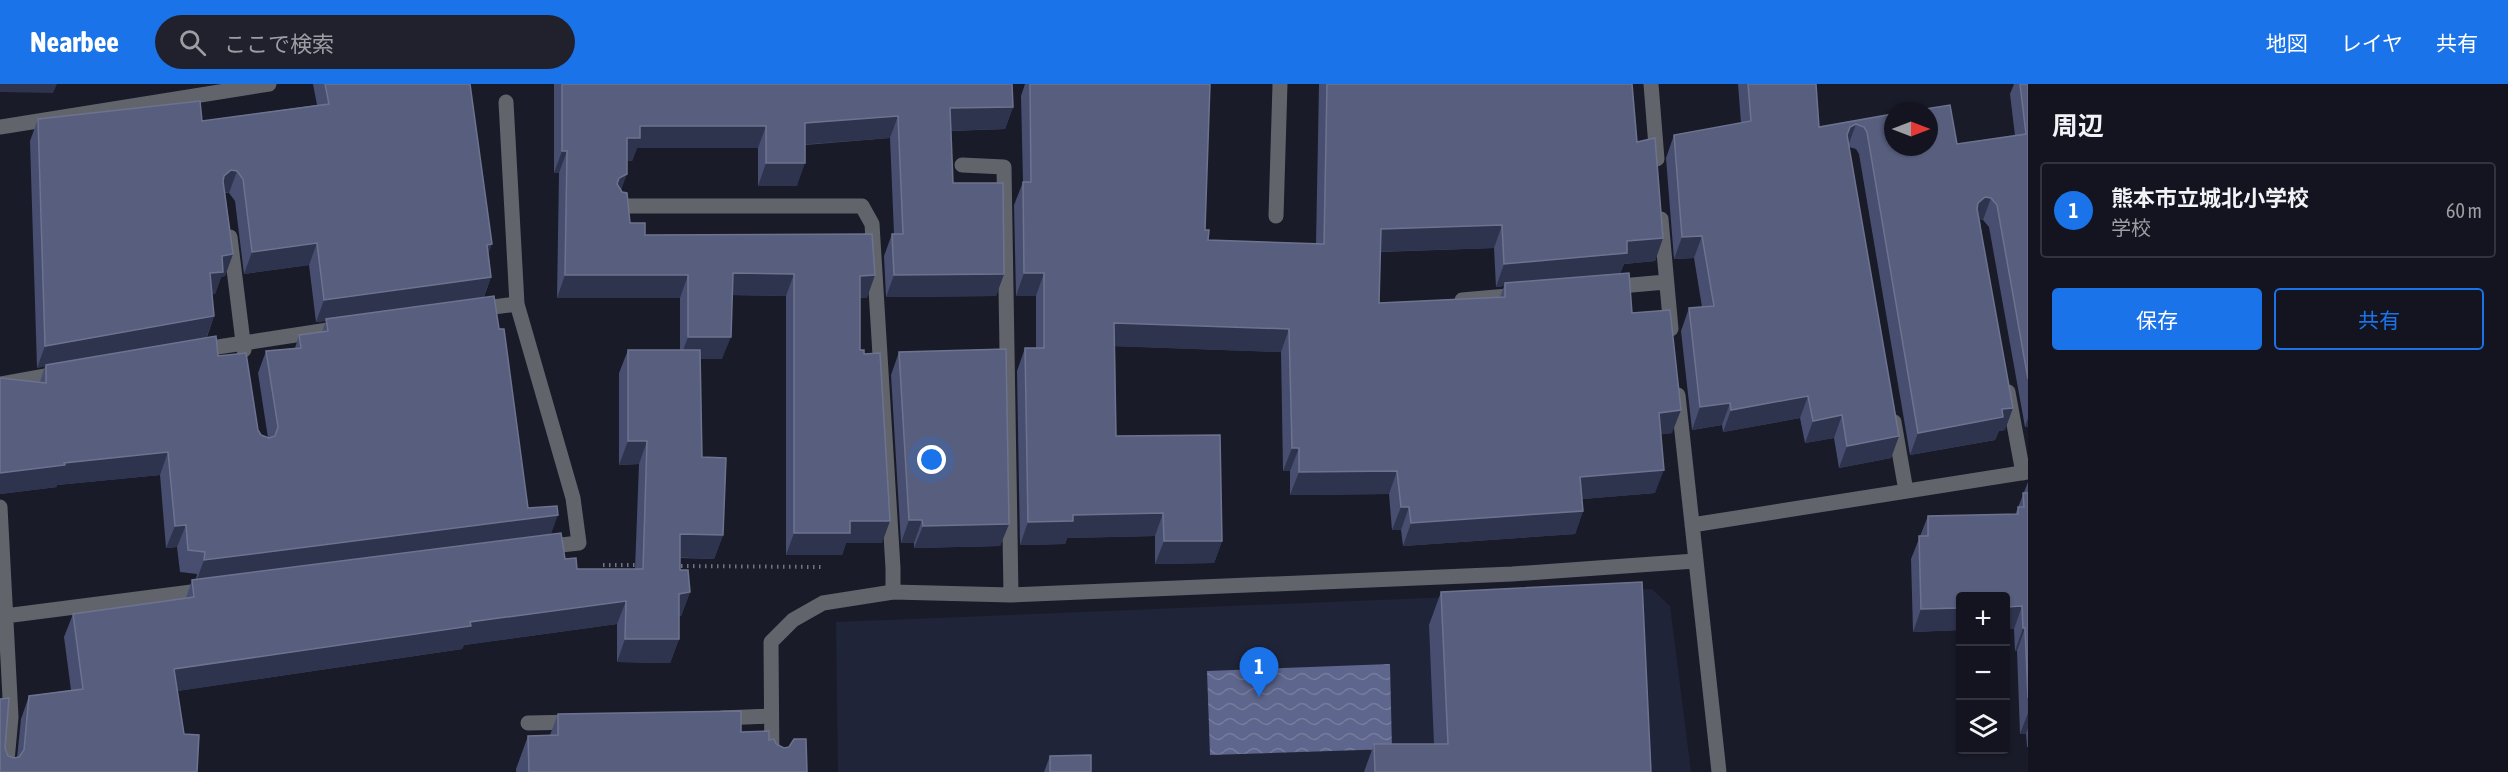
<!DOCTYPE html>
<html lang="ja">
<head>
<meta charset="utf-8">
<style>
	body { margin:0; font-family:"Asap Condensed","Noto Sans JP",sans-serif; background:#20212c; color:#f1f3f6 }
	.controls { position:absolute; right:18px; bottom:18px; display:grid; overflow:hidden; border-radius:6px; box-shadow:0 2px 4px #0004 }
	.controls button { width:54px; height:54px; display:grid; place-items:center; padding:0; border:0; border-bottom:2px solid #32333d; background:#13141f; color:#f1f3f6; font:30px sans-serif }
	.compass { position:absolute; left:1884px; top:18px; width:54px; height:54px; border-radius:50%; background:#13141f; box-shadow:0 2px 4px #0004; rotate:90deg }
	.you { position:absolute; left:932px; top:376px; width:21px; height:21px; margin:-15px; border:4px solid #fff; border-radius:50%; background:#1a73e8; box-shadow:0 0 0 9px #1a73e833 }
	.badge { display:grid; place-items:center; width:39px; height:39px; border-radius:50%; background:#1a73e8; color:#fff; font-size:20px; font-weight:700 }
	.pin { position:absolute; translate:-50% -50px; filter:drop-shadow(0 2px 3px #0008) }
	.pin::after { content:''; position:absolute; top:32px; width:21px; height:18px; background:inherit; clip-path:polygon(0 0,100% 0,50% 100%) }
	.list { margin:0; padding:0; list-style:none }
	h2 { display:flex; justify-content:space-between; align-items:center; height:78px; margin:0; padding:0 24px; font-size:26px }
	h2 small { font-size:20px; font-weight:400; color:#9d9ea4 }
	.list li { display:grid; grid-template-columns:39px 1fr auto; gap:18px; align-items:center; box-sizing:border-box; height:96px; margin:0 12px 12px; padding:0 12px; border:2px solid #32333d; border-radius:6px }
	.list b { display:block; font-size:22px; white-space:nowrap }
	.list p { margin:0; font-size:20px; white-space:nowrap; color:#9d9ea4 }
	.list em { font-size:20px; font-style:normal; color:#9d9ea4 }
	.actions { display:flex; gap:12px; padding:18px 24px }
	.actions a { flex:1; padding:14px 0; border:2px solid #1a73e8; border-radius:6px; text-align:center; font-size:21px; color:#1a73e8 }
	.actions .main { background:#1a73e8; color:#fff }
	.icon { flex:none; width:33px; height:33px; fill:none; stroke:currentColor; stroke-width:2; stroke-linecap:round; stroke-linejoin:round }
	.map { position:relative; flex:none; width:2028px; height:688px; overflow:hidden }
	header { display:flex; align-items:center; gap:36px; box-sizing:border-box; height:84px; padding:0 30px; background:#1a73e8; color:#fff }
	header strong { font-size:28px }
	nav { display:flex; gap:33px; margin-inline-start:auto; font-size:21px }
	.search { width:420px; height:54px; background:#20212c; display:flex; align-items:center; gap:15px; box-sizing:border-box; padding:0 21px; border-radius:33px; color:#9d9ea4; font-size:22px }
	main { display:flex }
	aside { flex:1; background:#13141f }
	.map>svg:first-child { display:block }
	.built { fill:#202438 }
	.water { fill:url(#water-waves) }
	.lines { fill:none; stroke-linecap:round; stroke-linejoin:round }
	.path { stroke:#727480; stroke-width:4; stroke-dasharray:1.5 4.5; stroke-linecap:butt }
	.minor { stroke:#62646b; stroke-width:15 }
	.wall { fill:#474e70; fill-rule:evenodd }
	.shaded-wall { fill:#2e334e }
	.building { fill:#585e7e; stroke:#6d738f; stroke-width:1.5 }
</style>
</head>
<body>
<header>
<strong>Nearbee</strong>
<div class="search"><svg class="icon" aria-label="search" viewBox="0 0 24 24"><circle cx="10" cy="10" r="6"/><path d="M15 15l6 6"/></svg>ここで検索</div>
<nav><a>地図</a><a>レイヤ</a><a>共有</a></nav>
</header>
<main>
<div class="map">
<svg width="2028" height="688" viewBox="0 0 2028 688">
	<defs>
		<pattern id="water-waves" width="16" height="10" patternUnits="userSpaceOnUse" patternTransform="scale(1.5)"><rect width="16" height="10" fill="#5e668d"/><path d="M0 5q4-4 8 0t8 0" fill="none" stroke="#757c9d"/></pattern>
	</defs>
	<rect width="100%" height="100%" fill="#191b29"/>
	<path class="built" d="M1652 505 1670 522 1691 688H838L836 538Z"/>
	<path class="water" d="M1390 580 1392 665 1210 671 1207 587Z"/>
	<g class="lines">
		<path class="path" d="M603 481H641
			M675 482 824 483"/>
		<path class="minor" d="M1651 0 1657 75
			M506 18 517 220 573 414 579 459 543 463
			M0 43 269 0
			M962 81 1004 83 1011 511
			M619 122H862L872 140 893 484V508
			M1276 132 1280 0
			M1661 135 1671 245
			M230 153 244 266
			M1609 203 1666 198
			M1462 216 1519 211
			M477 225 517 220
			M198 266 341 244
			M0 300 62 289
			M2008 308 2023 389
			M1678 311 1719 688
			M1894 338 1906 407
			M0 423 11 633 6 688
			M1692 441 2028 388
			M5 532 207 506
			M722 634 771 632
			M528 639 576 638
			M772 688 771 558 793 536 823 519 893 508 1011 511 1512 490 1695 477"/>
	</g>
	<path class="wall" d="M313 0H470L491 193 484 213 499 245 528 424 551 450 565 475 577 485H635L639 380 619 381V289L628 266H680V214H557L559 89H554V0H1012L1013 23 1005 45 951 47 953 99 1004 190 996 212 886 213 884 172 892 150H894L890 54 805 61 797 102H758V64H637L632 77H627L621 107 630 139 645 151 872 150 867 214H860V266L882 459H846L842 471H786V212L732 211 722 275H700L702 373 723 451 714 475 680 474V486L690 508 681 532H679V555L670 579 617 578V540L464 561 462 565 177 607 0 688 5 664 8 672 14 674H17L21 635 29 612 71 606 64 553 73 530 186 514 192 496 196 495 197 490 180 488 177 463 166 464 160 391 57 401V403L0 410V294L40 298 45 282 37 284 30 57 38 35 202 37 317 21ZM225 109H229L235 117 244 190 309 181 316 238 326 237 322 248 299 251 295 264 266 267 258 289 268 354 261 351 218 272 207 253 214 232 212 210H215L221 193 225 192 233 170Z
		M1025 0H1210L1205 146 1208 156 1316 160 1319 0H1632L1637 58 1663 154 1655 177 1624 180 1620 190 1632 229 1672 349 1661 350 1655 409 1582 415 1583 427 1575 450 1403 462 1401 446H1392L1389 410 1290 411V387H1283L1281 268 1115 262 1116 352 1222 457 1214 479 1155 480V452L1067 454 1065 460 1020 461 1017 287 1025 264H1036V212H1016L1014 121 1023 98 1021 12ZM1494 164 1496 203 1504 202 1500 213 1379 219 1380 168Z
		M1738 0H1816L1819 43 1893 30 1957 60 2015 52 2010 10 2014 0H2028V343H2025L1989 143 1983 136H1980L2005 346 1999 347 1995 356 1910 371 1859 70 1856 65 1849 63 1899 352 1891 374 1839 384 1834 354 1805 359 1800 334 1723 348 1722 341 1692 346 1681 247 1689 224 1702 223 1694 174 1674 175 1666 74 1674 51 1741 39Z
		M899 268 1009 440 1000 462 914 464V459H901L891 291Z
		M2028 398V663H2027L2026 650H2020L2017 567H2015L2014 545 1960 513V546L1913 548 1911 475 1928 432 2015 431Z
		M1441 508 1651 688H1364L1374 660H1434L1429 541Z
		M558 630 741 648 769 656 784 664 789 663 807 688H516V685L528 652 550 651Z
		M1050 672 1091 688H1044Z"/>
	<path class="shaded-wall" d="M0 0H57L53 9 0 8Z
		M1013 23 1005 45 942 47 950 24Z
		M898 32 890 54 797 61 805 39Z
		M1856 40 1848 62 1842 65 1850 43Z
		M640 42H766L758 64H637L632 77H619L627 54Z
		M562 67H567L559 89H554Z
		M766 79H805L797 102H758Z
		M231 86 237 87 229 109 223 108 216 114 224 92Z
		M627 90 619 112 611 117 619 94Z
		M1985 113 1991 114 1983 136H1977L1978 119Z
		M1502 141 1494 164 1372 168 1381 145Z
		M1702 152 1694 174 1674 175 1682 153Z
		M1663 154 1655 177 1624 180 1619 192 1505 199 1504 202 1496 203 1504 180 1627 157Z
		M317 159 309 181 244 190 252 168Z
		M492 160 484 182 487 161Z
		M233 170 225 192 221 193 215 210 202 211 210 189 222 172Z
		M733 189 794 190 786 212 725 211Z
		M1024 189H1044L1036 212H1016Z
		M1004 190 996 212 886 213 894 191Z
		M565 191H688L680 214H557Z
		M875 191 867 214H852L860 192Z
		M491 193 483 215 316 238 324 216Z
		M214 232 206 254 37 284 45 262Z
		M1114 239 1289 245 1281 268 1106 262Z
		M688 253H731L722 275H680Z
		M1808 312 1800 334 1723 348 1731 326Z
		M1730 319 1722 341 1692 346 1700 323Z
		M2013 324 2005 346 1999 347 1995 356 1910 371 1918 349 2002 325Z
		M1681 326 1672 349 1651 352 1659 329Z
		M1842 331 1834 354 1805 359 1813 337Z
		M2028 334V343H2025Z
		M1899 352 1891 374 1839 384 1847 362Z
		M628 357H647L639 380 619 381Z
		M1292 364H1299L1290 387H1283Z
		M168 368 160 391 57 401V403L0 410V389L64 379Z
		M1664 386 1655 409 1572 416 1580 393Z
		M1397 387 1389 410 1290 411 1299 388Z
		M1401 423H1409L1401 446H1392Z
		M1583 427 1575 450 1403 462 1411 439Z
		M1163 429 1155 452 1067 454 1065 460 1020 461 1028 438 1073 431Z
		M558 431 550 453 196 498 204 476Z
		M909 436H922L914 459H901Z
		M850 437H890L882 459H846L842 471H786L794 449Z
		M1009 440 1000 462 914 464 923 442Z
		M186 441 177 463 166 464 175 442Z
		M680 450 723 451 714 475 672 473Z
		M1164 457H1222L1214 479 1155 480Z
		M690 508 681 532 671 533 679 510Z
		M626 517 617 540 464 561 462 565 165 609 174 585 470 538Z
		M2022 522 2014 545H2006V523Z
		M1960 524V546L1913 548 1921 525Z
		M2023 544H2025L2017 567H2015Z
		M625 555H679L670 579 617 578Z
		M2028 629V644L2026 650H2020Z"/>
	<path class="building" d="M325 0H470L492 160 487 161 491 193 324 216 317 159 252 168 243 95 237 87 231 86 224 92 223 97 233 170 222 172 223 188 210 189 214 232 45 262 38 35 200 17 202 37 329 20Z
		M562 0H1012L1013 23 950 24 953 99H1003L1004 190 894 191 892 150H903L898 32 805 39V79H766V42H640V54H627V90L619 94 617 100 622 108 627 109 630 139H645V151L872 150 875 191 860 192V266H864V270L880 269 890 437H850V449H794V190L733 189 731 253H688V191H565L567 67H562Z
		M1030 0H1210L1205 146H1209L1208 156 1324 160 1327 0H1632L1637 58 1655 54 1663 154 1627 157V169L1504 180 1502 141 1381 145 1379 219 1505 213V199L1629 189 1632 229 1670 226 1681 326 1659 329 1664 386 1580 393 1583 427 1411 439 1409 423H1401L1397 387 1299 388V364H1292L1289 245 1114 239 1116 352 1220 351 1222 457H1164L1163 429 1073 431V437L1028 438 1025 264H1044V189H1024L1023 98H1031Z
		M1748 0H1816L1819 43 1893 30V63H1929V27H1913L1950 21 1957 60 2026 50 2020 0H2028V295L1997 121 1991 114 1985 113 1978 119 1977 125 2013 324 2002 325 2003 333 1918 349 1867 48 1864 43 1856 40 1850 43 1847 51 1899 352 1847 362 1842 331 1813 337 1808 312 1731 326 1730 319 1700 323 1689 224 1714 222 1702 152 1682 153 1674 51 1751 37Z
		M494 212 499 245H504L528 424 557 422 558 431 204 476 205 468 188 466 186 441 175 442 168 368 64 379 65 381 0 389V294L46 299V281L216 252 218 272 246 269 258 346 261 351 269 354 275 352 278 343 266 267 301 264 299 251 328 247 326 235Z
		M1006 265 1009 440 923 442 922 436H909L899 268Z
		M628 266H700L702 373 726 374 723 451 680 450V486H688L690 508 679 510V555H625L626 517 470 538 471 542 174 585 184 650 199 651 197 688H0V615L9 614 5 664 8 672 14 674 19 673 24 666 29 612 83 605 73 530 194 513 192 496 561 449 565 475 576 474 577 485H643L647 357H628Z
		M2023 409H2028V614L2025 544H2023L2022 522 2006 523V513H1960V524L1921 525 1919 452H1928V432L2018 430V423H2024Z
		M1642 498 1651 688H1375L1374 660H1448L1441 508Z
		M741 627V648L769 647V656L774 655 776 660 784 664 789 663 794 655H806L807 688H529L528 652 558 651V630Z
		M1091 671V688H1050V672Z"/>
</svg>
<div class="controls">
<button>+</button>
<button>−</button>
<button><svg class="icon" aria-label="layers" viewBox="0 0 24 24"><path d="M12 4l9 5-9 5-9-5zM3 14l9 5 9-5"/></svg></button>
</div>
<svg class="compass" viewBox="-18 -18 36 36"><path d="M0-13l5 13h-10z" fill="#e53935"/><path d="M0 13l5-13h-10z" fill="#9d9ea4"/></svg>
<div class="you"></div>
<div class="pin badge" style="left:1259px;top:613px">1</div>
</div>
<aside>
<h2>周辺<small></small></h2>
<ul class="list">
<li><span class="badge">1</span><div><b>熊本市立城北小学校</b><p>学校</p></div><em>60 m</em></li>
</ul>
<div class="actions"><a class="main">保存</a><a>共有</a></div>
</aside>
</main>
</body>
</html>
